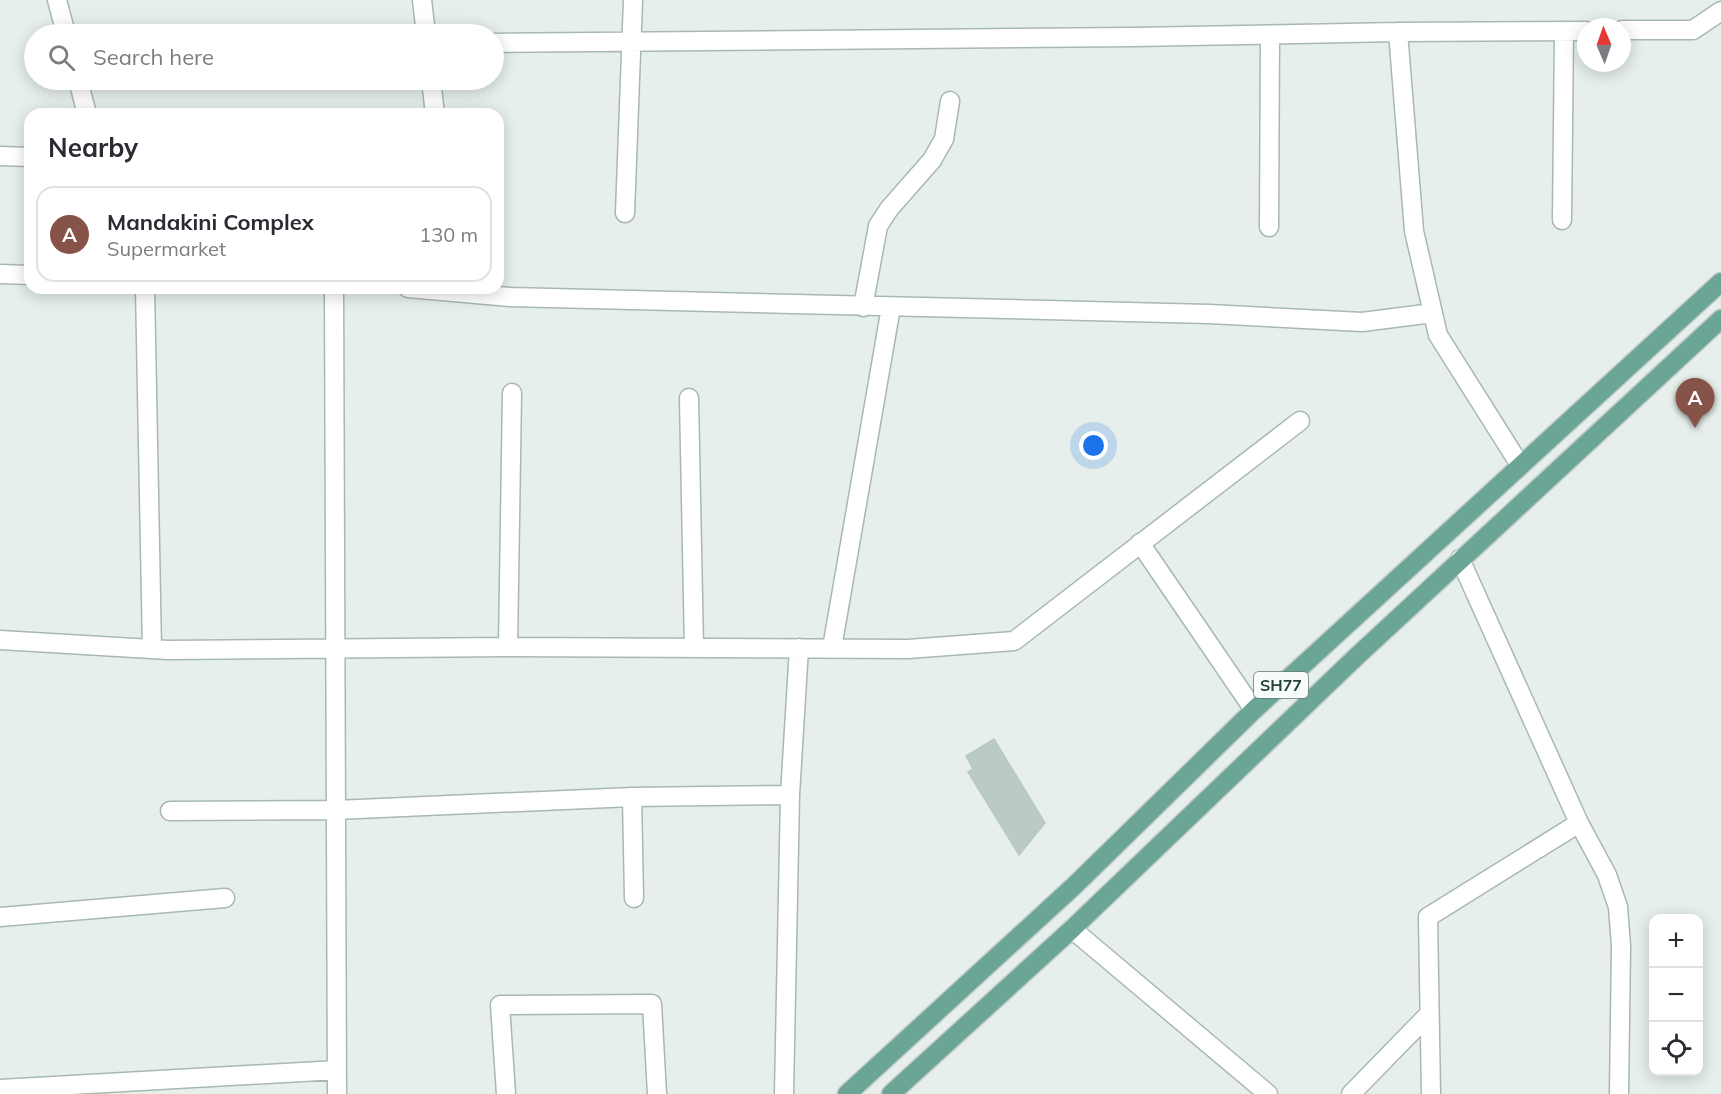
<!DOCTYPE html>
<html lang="en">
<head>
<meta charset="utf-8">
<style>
	body { margin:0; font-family:Mulish,sans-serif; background:#f7f7f7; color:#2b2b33 }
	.controls { position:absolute; right:18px; bottom:18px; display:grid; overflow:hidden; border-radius:12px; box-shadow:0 3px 15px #0003 }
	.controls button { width:54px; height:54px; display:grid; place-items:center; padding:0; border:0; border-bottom:2px solid #e1e1e2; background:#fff; color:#2b2b33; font:30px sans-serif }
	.compass { position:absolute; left:1577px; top:18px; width:54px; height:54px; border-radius:50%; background:#fff; box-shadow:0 3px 15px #0003; rotate:358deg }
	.you { position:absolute; left:1094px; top:446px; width:21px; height:21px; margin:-15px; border:4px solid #fff; border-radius:50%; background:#1a73e8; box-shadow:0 0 0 9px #1a73e833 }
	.badge { display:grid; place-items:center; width:39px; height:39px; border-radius:50%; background:#855347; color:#fff; font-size:20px; font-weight:700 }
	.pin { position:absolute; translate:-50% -50px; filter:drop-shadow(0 2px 3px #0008) }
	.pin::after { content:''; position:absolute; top:32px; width:21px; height:18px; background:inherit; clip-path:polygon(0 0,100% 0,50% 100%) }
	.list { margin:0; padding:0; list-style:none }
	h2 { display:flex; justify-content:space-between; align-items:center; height:78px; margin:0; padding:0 24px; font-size:26px }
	h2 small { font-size:20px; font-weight:400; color:#7c7c81 }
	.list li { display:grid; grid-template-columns:39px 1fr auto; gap:18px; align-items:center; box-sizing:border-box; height:96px; margin:0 12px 12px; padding:0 12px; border:2px solid #e1e1e2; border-radius:18px }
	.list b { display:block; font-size:22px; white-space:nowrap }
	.list p { margin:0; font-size:20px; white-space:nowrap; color:#7c7c81 }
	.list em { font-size:20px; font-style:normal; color:#7c7c81 }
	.icon { flex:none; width:33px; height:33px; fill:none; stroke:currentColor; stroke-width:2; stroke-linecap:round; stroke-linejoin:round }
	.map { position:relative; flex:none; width:1721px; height:1094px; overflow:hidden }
	.search { position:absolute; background:#fff; box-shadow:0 3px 15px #0003; left:24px; top:24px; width:480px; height:66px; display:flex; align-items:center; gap:15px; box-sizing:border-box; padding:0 21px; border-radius:33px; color:#7c7c81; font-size:22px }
	.panel { position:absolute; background:#fff; box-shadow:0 3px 15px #0003; left:24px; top:108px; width:480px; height:186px; border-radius:18px }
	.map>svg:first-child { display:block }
	.building { fill:#bbcac4; stroke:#b8c9c2; stroke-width:1.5 }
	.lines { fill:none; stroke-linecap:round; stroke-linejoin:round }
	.minor-casing { stroke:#a8b8b2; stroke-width:21 }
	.major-casing { stroke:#c2cac8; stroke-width:21 }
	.minor { stroke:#fff; stroke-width:18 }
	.major { stroke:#6aa596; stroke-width:18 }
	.labels { text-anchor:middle; stroke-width:5; stroke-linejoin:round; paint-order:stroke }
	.shield { fill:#f7fbf9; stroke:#637a73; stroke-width:1.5 }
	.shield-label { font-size:16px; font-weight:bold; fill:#24423a }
</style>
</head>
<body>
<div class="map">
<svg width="1721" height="1094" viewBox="0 0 1721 1094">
	<rect width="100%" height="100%" fill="#e6efeb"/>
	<path class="building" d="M994 739 1045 823 1019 855 968 772 973 769 966 756Z"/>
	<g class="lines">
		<defs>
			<path id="minor" d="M57 0 66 34
				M422 0 426 34
				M1622 30H1693L1721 11
				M1398 32 1414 231 1438 335 1520 465
				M494 43 1133 37 1398 32 1586 31
				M78 80 87 114
				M431 80 435 114
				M0 156 30 157
				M625 213 633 0
				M1562 220 1564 31
				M1269 227 1270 35
				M0 274 30 275
				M145 288 152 649
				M334 288 337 1094
				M408 288 510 297 1209 314 1362 322 1433 313
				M863 307 878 226 889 209 932 160 944 139 950 101
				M689 398 694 648
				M1140 543 1254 710
				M0 640 168 650 508 647 908 649 1014 641 1300 421
				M508 647 512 393
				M832 648 891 307
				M632 797 634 898
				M170 811 336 810 632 797 790 795
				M1579 823 1607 875 1618 907 1621 946 1619 1094
				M0 917 225 898
				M1072 929 1268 1094
				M0 1089 337 1070
				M506 1094 500 1005 652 1004 657 1094
				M784 1094 790 795 799 648
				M1351 1094 1429 1014
				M1431 1094 1428 917 1579 823 1460 559"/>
			<path id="major" d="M847 1094 1074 886 1254 710 1721 282
				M891 1094 1072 929 1356 657 1721 319"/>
		</defs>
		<use href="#minor" class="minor-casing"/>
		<use href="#major" class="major-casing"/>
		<use href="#minor" class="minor"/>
		<use href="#major" class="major"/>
	</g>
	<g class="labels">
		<rect class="shield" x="1254" y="672" width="54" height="26" rx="4.5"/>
		<g class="shield-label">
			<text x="1281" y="691">SH77</text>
		</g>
	</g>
</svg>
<div class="controls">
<button>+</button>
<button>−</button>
<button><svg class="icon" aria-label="locate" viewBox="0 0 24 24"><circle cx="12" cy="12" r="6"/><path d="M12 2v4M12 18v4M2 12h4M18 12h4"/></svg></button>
</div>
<svg class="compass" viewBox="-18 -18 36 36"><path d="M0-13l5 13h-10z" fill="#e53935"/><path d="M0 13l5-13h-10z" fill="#7c7c81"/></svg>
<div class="you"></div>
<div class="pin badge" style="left:1695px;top:428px">A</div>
<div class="search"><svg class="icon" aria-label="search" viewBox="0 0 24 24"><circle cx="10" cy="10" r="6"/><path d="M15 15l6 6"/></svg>Search here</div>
<section class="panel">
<h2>Nearby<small></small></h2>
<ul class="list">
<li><span class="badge">A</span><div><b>Mandakini Complex</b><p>Supermarket</p></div><em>130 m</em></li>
</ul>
</section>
</div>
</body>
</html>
